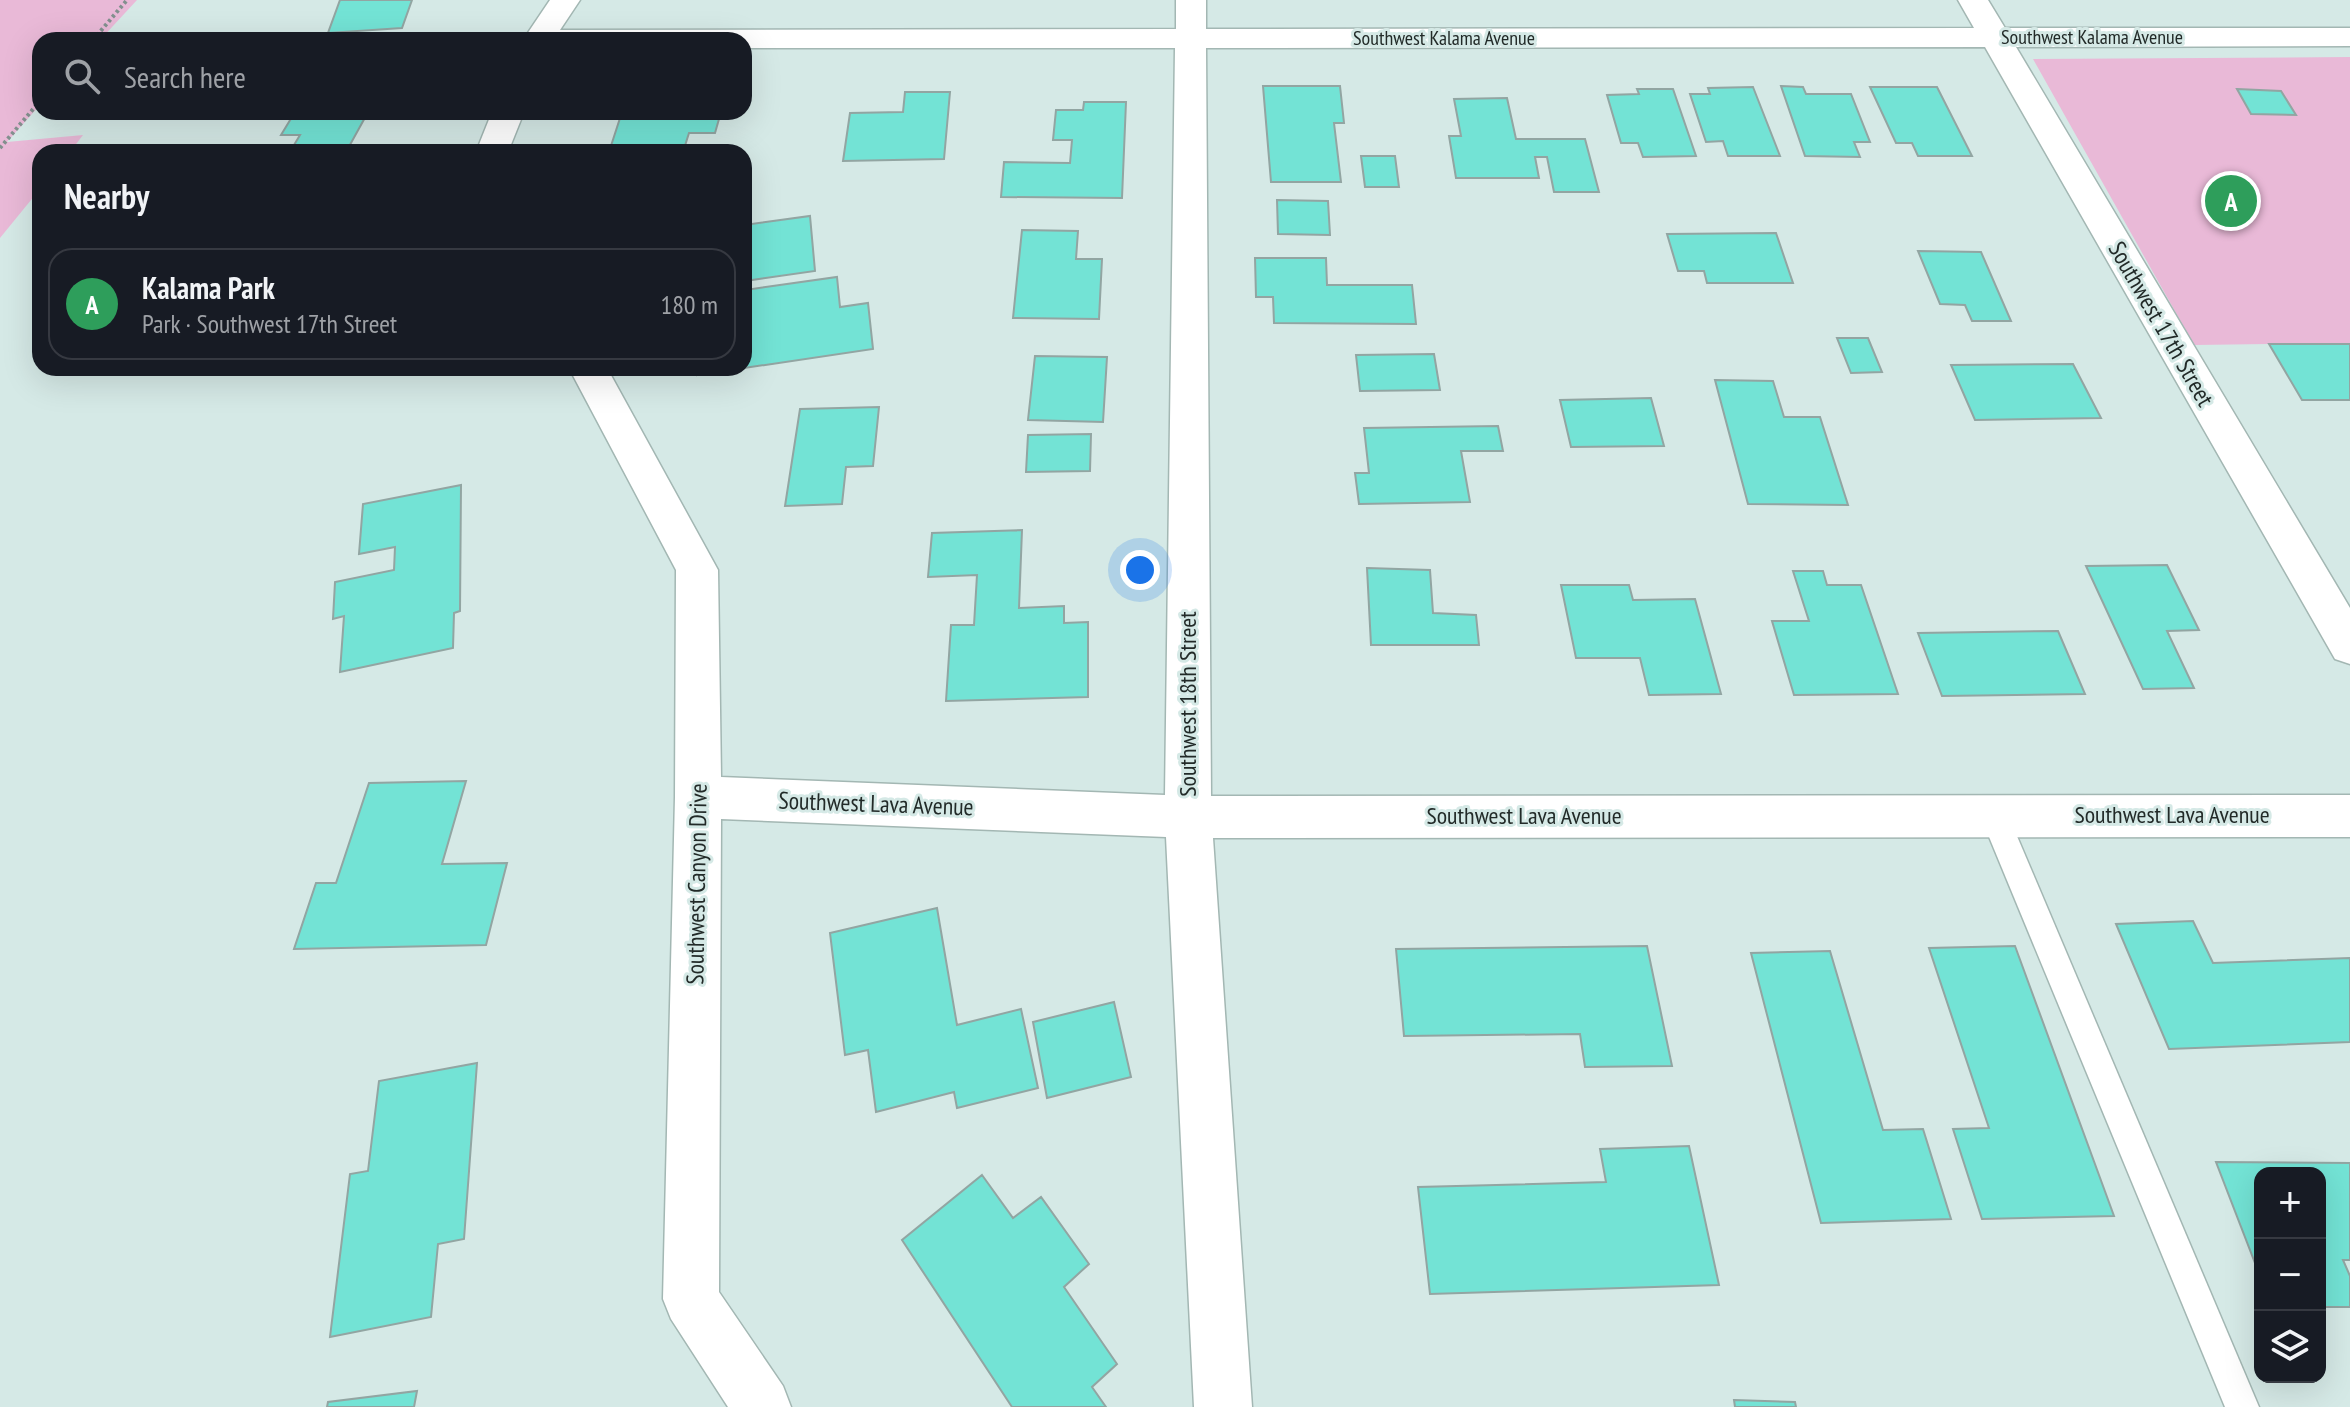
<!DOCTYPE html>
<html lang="en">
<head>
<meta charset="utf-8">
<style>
	body { margin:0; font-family:"PT Sans Narrow",sans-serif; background:#242831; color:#f1f3f6 }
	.controls { position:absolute; right:24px; bottom:24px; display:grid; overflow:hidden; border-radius:16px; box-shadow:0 8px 32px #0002 }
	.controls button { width:72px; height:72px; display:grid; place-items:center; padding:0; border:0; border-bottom:2px solid #363941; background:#171b24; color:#f1f3f6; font:40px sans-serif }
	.you { position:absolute; left:1140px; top:570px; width:28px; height:28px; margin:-20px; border:6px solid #fff; border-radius:50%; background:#1a73e8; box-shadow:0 0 0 12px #1a73e833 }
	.badge { display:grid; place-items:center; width:52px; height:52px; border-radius:50%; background:#c892bd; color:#fff; font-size:26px; font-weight:700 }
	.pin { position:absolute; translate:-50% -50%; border:4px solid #fff; box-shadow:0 2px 8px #0006 }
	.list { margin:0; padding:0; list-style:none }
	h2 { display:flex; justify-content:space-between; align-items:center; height:104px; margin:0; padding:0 32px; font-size:34px }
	h2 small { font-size:26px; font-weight:400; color:#9ea1a6 }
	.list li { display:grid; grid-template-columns:52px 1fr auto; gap:24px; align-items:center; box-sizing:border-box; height:112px; margin:0 16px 16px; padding:0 16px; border:2px solid #363941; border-radius:24px }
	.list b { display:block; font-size:30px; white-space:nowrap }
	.list p { margin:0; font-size:26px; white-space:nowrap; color:#9ea1a6 }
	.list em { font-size:26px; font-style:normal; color:#9ea1a6 }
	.icon { flex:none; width:44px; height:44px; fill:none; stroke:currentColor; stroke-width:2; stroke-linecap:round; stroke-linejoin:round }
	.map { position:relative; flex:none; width:2350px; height:1407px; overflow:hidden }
	.search { position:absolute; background:#171b24; box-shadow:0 8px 32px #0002; left:32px; top:32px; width:720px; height:88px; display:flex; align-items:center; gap:20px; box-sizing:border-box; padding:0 28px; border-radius:24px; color:#9ea1a6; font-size:30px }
	.panel { position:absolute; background:#171b24; box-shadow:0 8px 32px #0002; left:32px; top:144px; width:720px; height:232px; border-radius:24px }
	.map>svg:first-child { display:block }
	.green { fill:#e9b9d7 }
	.building { fill:#73e3d5; stroke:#92a5a2; stroke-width:2 }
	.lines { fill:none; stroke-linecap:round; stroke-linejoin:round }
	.service-casing { stroke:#a3b7b3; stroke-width:3 }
	.minor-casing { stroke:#a3b7b3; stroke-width:3 }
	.path { stroke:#82908e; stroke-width:4; stroke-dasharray:3 3; stroke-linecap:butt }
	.service { fill:#fff; fill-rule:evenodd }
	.minor { fill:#fff; fill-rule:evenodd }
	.labels { text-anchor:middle; stroke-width:6; stroke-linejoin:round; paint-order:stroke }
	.far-street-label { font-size:20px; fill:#222a28; stroke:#d5e9e6 }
	.street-label { font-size:24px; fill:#222a28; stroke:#d5e9e6 }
</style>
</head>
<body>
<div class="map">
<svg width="2350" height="1407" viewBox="0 0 2350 1407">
	<rect width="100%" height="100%" fill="#d5e9e6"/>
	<path class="green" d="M0 0H137L100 40H40V105L7 142 83 135 70 152H40V189L0 238Z
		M2350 57V343L2194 345 2033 59Z"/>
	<path class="building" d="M340 0H412L402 28 328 33Z
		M1263 86H1340L1344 123H1334L1341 182H1271Z
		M1781 86 1803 87 1806 94H1851L1870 142H1854L1860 157 1805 156Z
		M1753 87 1780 156H1728L1723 141 1706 142 1690 94H1710L1708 88Z
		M1870 87H1937L1972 156H1918L1912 143H1896Z
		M1637 89H1673L1696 156 1643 157 1638 143H1621L1607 95 1639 94Z
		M2237 89 2281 91 2296 115 2251 114Z
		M905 92H950L944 159 843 161 850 113 903 112Z
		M1507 98 1516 139H1585L1599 192H1554L1547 157H1535L1539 178H1456L1449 136H1461L1454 99Z
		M1084 102H1126L1122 198 1001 197 1004 162 1070 163 1072 140H1053L1056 110H1083Z
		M295 112H346L367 114 346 152 291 150 300 135H281Z
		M622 112H721L715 133H689L683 152H609Z
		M1361 156H1395L1399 187H1365Z
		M1277 200 1328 201 1330 235 1278 234Z
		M810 216 815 271 745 281 744 225Z
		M1022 230 1078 231 1076 259H1102L1099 319 1013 318Z
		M1776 233 1793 283H1707L1704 271H1678L1667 234Z
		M1918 251 1981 252 2011 321H1972L1965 305 1940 304Z
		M1255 258H1326L1327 285H1412L1416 324 1274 323 1273 297H1256Z
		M837 277 840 307 868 303 873 349 697 375V368H744V327H747L745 290Z
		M1837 338H1868L1882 372 1851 373Z
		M2269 344H2350V400H2302Z
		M1434 354 1440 390 1360 391 1356 355Z
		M1035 356 1107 357 1103 422 1028 420Z
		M2073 364 2101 418 1975 420 1951 365Z
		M1715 380 1773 381 1784 417H1820L1848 505 1748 504Z
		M1651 398 1664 446 1571 447 1560 400Z
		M879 407 873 466 846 467 842 504 785 506 800 409Z
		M1498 426 1503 451H1461L1470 502 1359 504 1355 473H1369L1364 428Z
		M1091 434 1090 471 1026 472 1028 435Z
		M461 485 460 611 454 613 453 648 340 672 344 616 333 619 335 582 394 570 395 547 359 554 363 504Z
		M1022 530 1019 608 1064 606V623L1088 622V697L946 701 951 625H974L977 575 928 577 932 533Z
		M2167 565 2199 630 2167 631 2194 688 2143 689 2086 566Z
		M1367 568 1430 570 1433 613 1476 615 1479 645H1371Z
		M1793 571H1823L1827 585H1861L1898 694 1794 695 1772 621H1809Z
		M1561 585H1629L1633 600 1695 599 1721 694 1649 695 1640 658H1576Z
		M2058 631 2085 694 1942 696 1918 633Z
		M466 781 442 864 507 863 486 945 294 949 316 883H336L369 783Z
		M937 908 957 1025 1021 1009 1038 1088 957 1108 954 1092 876 1112 868 1050 845 1055 830 933Z
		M2193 921 2213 963 2350 958V1042L2169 1049 2116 924Z
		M1647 946 1672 1066 1585 1067 1580 1034 1404 1036 1396 949Z
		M2015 946 2114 1216 1982 1219 1953 1129 1989 1128 1929 948Z
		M1830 951 1883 1130 1923 1129 1951 1219 1821 1223 1751 953Z
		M1114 1002 1131 1077 1047 1098 1033 1022Z
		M477 1063 464 1239 438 1244 431 1317 330 1337 350 1174 368 1171 379 1081Z
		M1689 1146 1719 1285 1430 1294 1418 1187 1606 1182 1600 1149Z
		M2216 1162 2350 1163V1260H2343L2350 1276V1307H2320V1173H2260V1276Z
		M982 1175 1013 1218 1041 1197 1089 1264 1064 1287 1117 1364 1092 1387 1106 1407H1012L902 1240Z
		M417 1391 414 1407H327L328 1402Z
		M1734 1400 1795 1402 1796 1407H1735Z"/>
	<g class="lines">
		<defs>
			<path id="service" d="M1994 803 2004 806 2008 815 2259 1407H2225L1980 815 1984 806Z"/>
			<path id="minor" d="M550 0H580L560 30 1176 29V0H1206V29L1974 28 1958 0H1988L2005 28H2350V46L2016 47 2350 608V664L2335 659 1985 47 1206 48 1211 796 2350 795V837L1213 838 1252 1407H1194L1166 837 721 819 719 1292 783 1386 791 1407H728L671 1319 663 1299 675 797 676 570 569 368H607L718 570 721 777 1165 795 1175 48H744V40H523Z
				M492 112H524L508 152H476Z"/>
		</defs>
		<use href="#service" class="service-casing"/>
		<use href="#minor" class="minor-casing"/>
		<path class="path" d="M93 40 127 0
			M0 148 40 101"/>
		<use href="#service" class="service"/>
		<use href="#minor" class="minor"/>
	</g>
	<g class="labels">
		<g class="far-street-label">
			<text x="2092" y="44">Southwest Kalama Avenue</text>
			<text x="1444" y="45">Southwest Kalama Avenue</text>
		</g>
		<g class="street-label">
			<text transform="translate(2161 324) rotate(60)" y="8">Southwest 17th Street</text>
			<text transform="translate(1188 704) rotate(-90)" y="8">Southwest 18th Street</text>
			<text transform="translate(876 804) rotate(2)" y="8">Southwest Lava Avenue</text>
			<text x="2172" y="823">Southwest Lava Avenue</text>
			<text x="1524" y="824">Southwest Lava Avenue</text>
			<text transform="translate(697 884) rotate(-89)" y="8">Southwest Canyon Drive</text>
		</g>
	</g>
</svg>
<div class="controls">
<button>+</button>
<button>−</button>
<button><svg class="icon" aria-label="layers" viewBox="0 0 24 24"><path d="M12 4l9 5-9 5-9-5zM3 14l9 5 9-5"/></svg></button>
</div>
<div class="you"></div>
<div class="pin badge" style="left:2231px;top:201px;background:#2e9e5b">A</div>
<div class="search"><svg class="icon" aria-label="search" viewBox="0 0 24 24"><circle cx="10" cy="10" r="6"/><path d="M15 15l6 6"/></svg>Search here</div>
<section class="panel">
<h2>Nearby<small></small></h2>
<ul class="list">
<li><span class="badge" style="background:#2e9e5b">A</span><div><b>Kalama Park</b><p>Park · Southwest 17th Street</p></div><em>180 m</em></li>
</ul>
</section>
</div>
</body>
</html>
